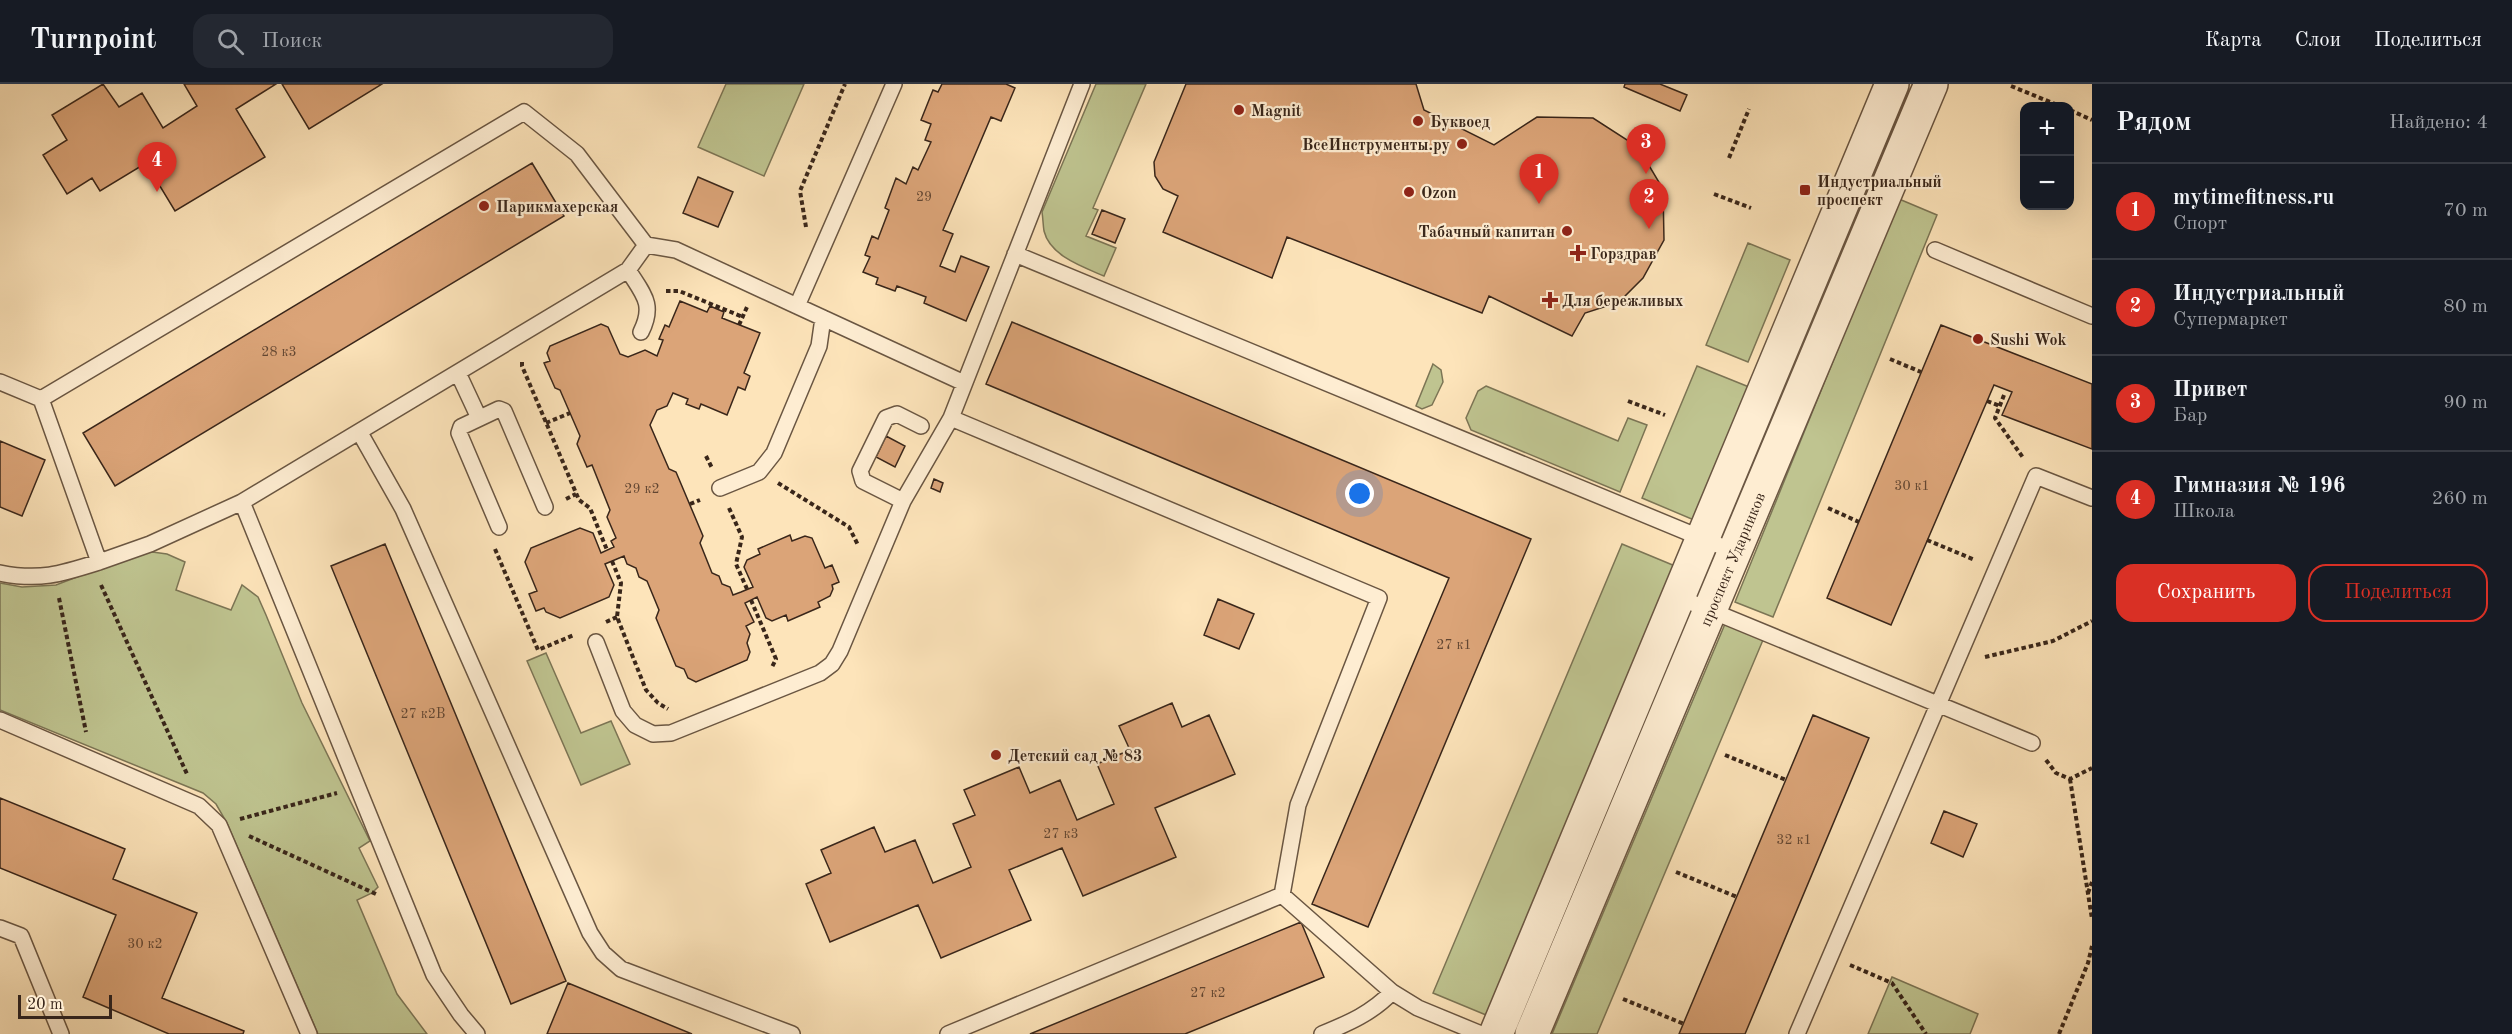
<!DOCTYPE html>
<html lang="ru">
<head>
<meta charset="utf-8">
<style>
	body { margin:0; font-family:"Old Standard TT",serif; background:#242831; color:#f1f3f6 }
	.controls { position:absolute; right:18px; top:18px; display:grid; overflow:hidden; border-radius:12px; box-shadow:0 6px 24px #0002 }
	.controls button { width:54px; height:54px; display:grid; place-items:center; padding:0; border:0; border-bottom:2px solid #363941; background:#171b24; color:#f1f3f6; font:30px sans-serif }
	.scale { position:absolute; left:18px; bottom:15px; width:94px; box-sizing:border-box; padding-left:6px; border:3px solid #39261a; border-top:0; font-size:16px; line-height:21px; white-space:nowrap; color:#39261a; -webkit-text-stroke:4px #feedd2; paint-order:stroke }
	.you { position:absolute; left:1360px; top:410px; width:21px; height:21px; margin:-15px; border:4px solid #fff; border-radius:50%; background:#1a73e8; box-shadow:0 0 0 9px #1a73e833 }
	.badge { display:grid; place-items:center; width:39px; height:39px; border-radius:50%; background:#d93025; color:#fff; font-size:20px; font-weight:700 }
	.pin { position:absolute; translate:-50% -50px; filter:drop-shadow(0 2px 3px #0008) }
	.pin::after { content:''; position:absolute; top:32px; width:21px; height:18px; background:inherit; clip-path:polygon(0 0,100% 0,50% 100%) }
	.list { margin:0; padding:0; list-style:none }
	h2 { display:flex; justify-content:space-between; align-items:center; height:78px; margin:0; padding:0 24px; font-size:26px }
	h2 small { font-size:20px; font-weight:400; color:#9ea1a6 }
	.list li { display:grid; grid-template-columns:39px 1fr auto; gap:18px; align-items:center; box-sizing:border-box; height:96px; padding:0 24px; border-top:2px solid #363941 }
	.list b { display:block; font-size:22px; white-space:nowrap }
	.list p { margin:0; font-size:20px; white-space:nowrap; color:#9ea1a6 }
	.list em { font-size:20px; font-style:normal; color:#9ea1a6 }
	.actions { display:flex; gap:12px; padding:18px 24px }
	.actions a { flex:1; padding:14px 0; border:2px solid #d93025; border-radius:18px; text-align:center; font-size:21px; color:#d93025 }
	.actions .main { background:#d93025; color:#fff }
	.icon { flex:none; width:33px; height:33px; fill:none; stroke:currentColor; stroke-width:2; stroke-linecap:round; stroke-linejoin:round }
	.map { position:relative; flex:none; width:2092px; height:950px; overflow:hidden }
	header { display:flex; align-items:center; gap:36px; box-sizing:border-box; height:84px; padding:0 30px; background:#171b24; border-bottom:2px solid #363941 }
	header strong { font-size:28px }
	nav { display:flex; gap:33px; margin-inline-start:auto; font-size:21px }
	.search { width:420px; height:54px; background:#242831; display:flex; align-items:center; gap:15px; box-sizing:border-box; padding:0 21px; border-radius:18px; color:#9ea1a6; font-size:22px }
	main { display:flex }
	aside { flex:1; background:#171b24 }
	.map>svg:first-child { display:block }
	.green { fill:#bfc490; stroke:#7c7555; stroke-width:1.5 }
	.building { fill:#dba478; stroke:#39261a; stroke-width:1.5 }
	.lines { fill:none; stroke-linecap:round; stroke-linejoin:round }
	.service-casing { stroke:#6a5642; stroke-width:18 }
	.tertiary-casing { stroke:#6a5642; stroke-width:36 }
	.path { stroke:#39261a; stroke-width:4; stroke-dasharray:4.5 3; stroke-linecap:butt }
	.service { stroke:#feedd2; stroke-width:15 }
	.tertiary { stroke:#feedd2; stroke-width:33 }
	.poi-dot { fill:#8f2418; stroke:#feedd2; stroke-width:2 }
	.labels { text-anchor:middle; stroke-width:4.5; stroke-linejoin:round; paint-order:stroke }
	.number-label { font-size:14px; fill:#624632 }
	.poi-label { font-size:16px; font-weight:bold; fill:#39261a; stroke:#feedd2; text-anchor:start }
	.street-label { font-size:16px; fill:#39261a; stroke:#feedd2 }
</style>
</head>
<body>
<header>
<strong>Turnpoint</strong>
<div class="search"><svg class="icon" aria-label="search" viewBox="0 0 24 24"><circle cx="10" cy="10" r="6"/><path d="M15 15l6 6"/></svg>Поиск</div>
<nav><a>Карта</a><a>Слои</a><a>Поделиться</a></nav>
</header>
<main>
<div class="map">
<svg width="2092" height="950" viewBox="0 0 2092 950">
	<rect width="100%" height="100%" fill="#fde4ba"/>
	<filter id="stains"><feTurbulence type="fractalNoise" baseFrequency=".00333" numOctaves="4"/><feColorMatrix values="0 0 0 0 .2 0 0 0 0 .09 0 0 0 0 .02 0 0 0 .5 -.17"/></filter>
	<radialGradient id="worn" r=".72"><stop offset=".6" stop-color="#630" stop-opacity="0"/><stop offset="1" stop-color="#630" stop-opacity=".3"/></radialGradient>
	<path class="green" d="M726 0H804L764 92 698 63Z
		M1096 0H1146L1093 124 1098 126 1086 152 1116 164 1104 192C1083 183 1050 172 1044 147 1043 141 1043 134 1042 128Z
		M1899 115 1937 131 1773 533 1735 518Z
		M1748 159 1790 176 1748 278 1706 261Z
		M1433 280 1441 286 1443 298 1432 321 1422 325 1416 322Z
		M1697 282 1749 303 1694 436 1642 414Z
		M1486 302 1618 357 1628 334 1647 341 1620 408 1471 346 1466 334 1478 307Z
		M1622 460 1675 482 1486 931 1433 909Z
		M145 467 167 470 185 478 176 506 231 526 242 501 258 513 266 531 302 619 370 757 359 764 378 803 372 809 357 816 397 910 427 950H318L227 739 216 720 203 709 0 626V499L22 503 56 501Z
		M1725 540 1763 556 1597 950H1552Z
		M546 569 581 649 611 637 630 680 581 701 527 577Z
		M1892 893 1978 930 1970 950H1868Z"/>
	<path class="building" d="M103 0 119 23 142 9 163 44 197 22 184 0H276L236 25 265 73 175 127 146 79 100 107 92 94 67 110 43 71 67 56 52 31Z
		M282 0H382L309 45Z
		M942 0H1006L1015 4 1001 37 991 33 943 146 953 150 940 182 955 188 961 172 989 183 966 237 924 219 926 213 897 202 895 207 876 200 878 194 863 188 870 173 865 171 872 152 878 155 889 126 885 124 896 94 906 100 913 83 918 86 931 58 925 56 931 40 921 36 933 6 938 8Z
		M1186 0H1416L1424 26 1494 61 1537 33 1593 34 1638 63 1663 105 1664 156 1643 194 1619 218 1585 229 1572 252 1489 212 1482 229 1287 153 1272 194 1163 148 1178 112 1163 105 1155 92 1154 78Z
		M1625 0H1660L1687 11 1680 27 1624 3Z
		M532 79 564 132 115 402 83 349Z
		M698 93 733 108 718 143 683 129Z
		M1102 126 1125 135 1115 159 1092 150Z
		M680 217 707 228 710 222 724 228 722 234 760 249 744 289 750 292 745 306 738 303 727 331 701 320 699 325 686 320 688 315 673 309 667 322 657 326 650 341 669 385 676 388 703 452 700 459 712 489 719 492 722 500 730 503 733 511 741 508 753 503 744 483 747 476 760 470 758 465 790 451 792 457 805 452 812 454 825 484 832 481 839 498 832 501 833 505 830 512 818 518 820 523 788 537 786 531 772 537 766 534 757 513 745 519 754 538 746 542 750 550 747 559 750 568 747 576 696 598 688 594 684 585 676 582 656 534 659 526 647 497 639 493 636 484 627 480 624 472 605 480 614 501 609 513 560 534 546 528 544 524 536 527 529 510 537 507 525 478 531 464 580 444 593 449 601 469 614 463 611 457 616 454 607 433 610 426 592 381 587 383 577 360 580 352 560 306 555 304 544 279 550 277 547 269 550 262 601 240 608 243 620 270 628 273 645 266 657 272 663 256 659 255 665 241 669 243Z
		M1012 238 1531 455 1368 843 1312 820 1449 494 986 300Z
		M1941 241 2092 300V365L2002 331 2012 308 1994 301 1891 541 1827 514Z
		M886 352 905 362 895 383 876 373Z
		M0 357 45 376 22 432 0 423Z
		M934 395 943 399 940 408 931 404Z
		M385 460 566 897 511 920 331 482Z
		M1218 515 1254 530 1239 565 1204 551Z
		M1172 619 1182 643 1209 631 1235 690 1155 724 1176 773 1083 812 1062 764 1009 786 1031 836 941 874 918 821 830 858 806 800 831 789 821 766 874 743 885 768 915 756 933 799 971 783 953 740 975 731 964 706 1019 683 1030 709 1060 696 1077 736 1114 720 1097 680 1130 666 1119 642Z
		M1813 631 1869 654 1745 950H1679Z
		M0 714 125 765 113 795 197 829 162 914 244 947 243 950H169L83 913 116 831 0 784Z
		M1944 727 1977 740 1963 773 1931 759Z
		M1301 838 1324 893 1185 950H1030Z
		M568 899 692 950H547Z"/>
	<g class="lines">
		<defs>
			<path id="service" d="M1935 166 2092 232
				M1015 170 1735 468
				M628 186C643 210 655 220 641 248
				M797 222 964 299
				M458 289 479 334
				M0 298 41 315 99 478C61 490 40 497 0 489
				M41 315 524 28 577 70 646 161
				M951 334 1379 514 1298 721 1282 811 1392 908
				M360 349 403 425 590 849 603 869 621 885 792 950
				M720 404 759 388 774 369 819 262 823 234
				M903 417 863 397 860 387 886 334 897 330 921 342
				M242 418 628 186 646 161 676 166 797 222 894 0
				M499 443 459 349 461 343 499 325 504 327 545 423
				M99 478 150 460 242 418 434 891 461 931 477 950
				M1678 513 2032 659
				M596 558 623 627 635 641 653 650 671 649 820 589 832 580 840 567 903 417 951 334 1082 0
				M0 636 199 722 219 741 309 950
				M0 844 21 852 61 950
				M948 950 1282 811
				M1322 950C1349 939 1372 929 1392 908L1418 924 1481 950
				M1797 950 2036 392 2092 414"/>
			<path id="tertiary" d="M1496 950 1892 0
				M1532 950 1931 0"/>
		</defs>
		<use href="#service" class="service-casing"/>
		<use href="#tertiary" class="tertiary-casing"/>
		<path class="path" d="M2011 2 2060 22
			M2070 26 2092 36
			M1729 74 1749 25
			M1714 110 1751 124
			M806 143 800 107 845 0
			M666 207H679L743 233
			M739 241 747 223
			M1890 275 1921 288
			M522 278V282L579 416 590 424 607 466
			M2004 311 1995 334 2024 375
			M1628 317 1665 331
			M1987 317 2000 322
			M546 339 570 329
			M706 372 712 384
			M778 399 849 443 858 461
			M566 415 576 410
			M690 420 700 416
			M729 424 742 453 736 480 747 505
			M1828 424 1859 438
			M1927 456 1975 476
			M495 465 538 566 574 551
			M612 477 621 499 617 533 646 606 658 619 668 625
			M101 501 187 690
			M59 514 86 648
			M751 516 776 575 772 583
			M606 538 617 533
			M1985 573 2053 557 2092 537
			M1725 671 1786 696
			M2046 676 2056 689 2070 695 2092 684
			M2070 695 2092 835
			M240 735 337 709
			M249 752 376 810
			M1676 788 1737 813
			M2088 809 2092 798
			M1850 881 1892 899 1926 950
			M1623 915 1684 940
			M2059 950 2088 879 2092 862"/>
		<use href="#service" class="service"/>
		<use href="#tertiary" class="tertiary"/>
	</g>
	<g class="poi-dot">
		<circle cx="1239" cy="26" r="6"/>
		<circle cx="1418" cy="37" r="6"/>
		<circle cx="1462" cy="60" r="6"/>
		<rect x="1799" y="100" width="12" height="12" rx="3"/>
		<circle cx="1409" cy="108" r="6"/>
		<circle cx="484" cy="122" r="6"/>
		<circle cx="1567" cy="147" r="6"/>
		<path d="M1575 160h6v6h6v6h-6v6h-6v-6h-6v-6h6z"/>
		<path d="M1547 207h6v6h6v6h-6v6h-6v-6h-6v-6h6z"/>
		<circle cx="1978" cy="255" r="6"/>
		<circle cx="996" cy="671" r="6"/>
	</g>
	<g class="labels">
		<g class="number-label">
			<text x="924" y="117">29</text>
			<text x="279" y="272">28 к3</text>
			<text x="1912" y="406">30 к1</text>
			<text x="642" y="409">29 к2</text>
			<text x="1454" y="565">27 к1</text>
			<text x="423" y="634">27 к2В</text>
			<text x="1061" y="754">27 к3</text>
			<text x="1794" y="760">32 к1</text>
			<text x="145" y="864">30 к2</text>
			<text x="1208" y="913">27 к2</text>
		</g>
		<g class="poi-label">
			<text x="1251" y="32">Magnit</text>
			<text x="1430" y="43">Буквоед</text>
			<text x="1450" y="66" text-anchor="end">ВсеИнструменты.ру</text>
			<text x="1817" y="103">Индустриальный<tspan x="1817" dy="18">проспект</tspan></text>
			<text x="1421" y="114">Ozon</text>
			<text x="496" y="128">Парикмахерская</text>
			<text x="1555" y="153" text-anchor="end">Табачный капитан</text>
			<text x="1590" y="175">Горздрав</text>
			<text x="1562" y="222">Для бережливых</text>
			<text x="1990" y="261">Sushi Wok</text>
			<text x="1008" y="677">Детский сад № 83</text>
		</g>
		<g class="street-label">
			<text transform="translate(1732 475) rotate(-67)" y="6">проспект Ударников</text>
		</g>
	</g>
	<rect width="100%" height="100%" filter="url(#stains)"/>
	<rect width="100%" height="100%" fill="url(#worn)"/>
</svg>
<div class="controls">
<button>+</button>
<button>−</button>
</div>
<div class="scale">20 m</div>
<div class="you"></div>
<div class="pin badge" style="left:1539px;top:120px">1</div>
<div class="pin badge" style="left:1649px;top:145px">2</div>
<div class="pin badge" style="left:1646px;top:90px">3</div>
<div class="pin badge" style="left:157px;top:108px">4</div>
</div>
<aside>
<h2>Рядом<small>Найдено: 4</small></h2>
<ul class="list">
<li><span class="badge">1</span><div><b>mytimefitness.ru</b><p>Спорт</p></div><em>70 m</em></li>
<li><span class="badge">2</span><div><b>Индустриальный</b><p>Супермаркет</p></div><em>80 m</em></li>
<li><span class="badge">3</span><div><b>Привет</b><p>Бар</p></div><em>90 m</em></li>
<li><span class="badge">4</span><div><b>Гимназия № 196</b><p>Школа</p></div><em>260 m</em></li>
</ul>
<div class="actions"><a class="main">Сохранить</a><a>Поделиться</a></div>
</aside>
</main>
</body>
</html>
